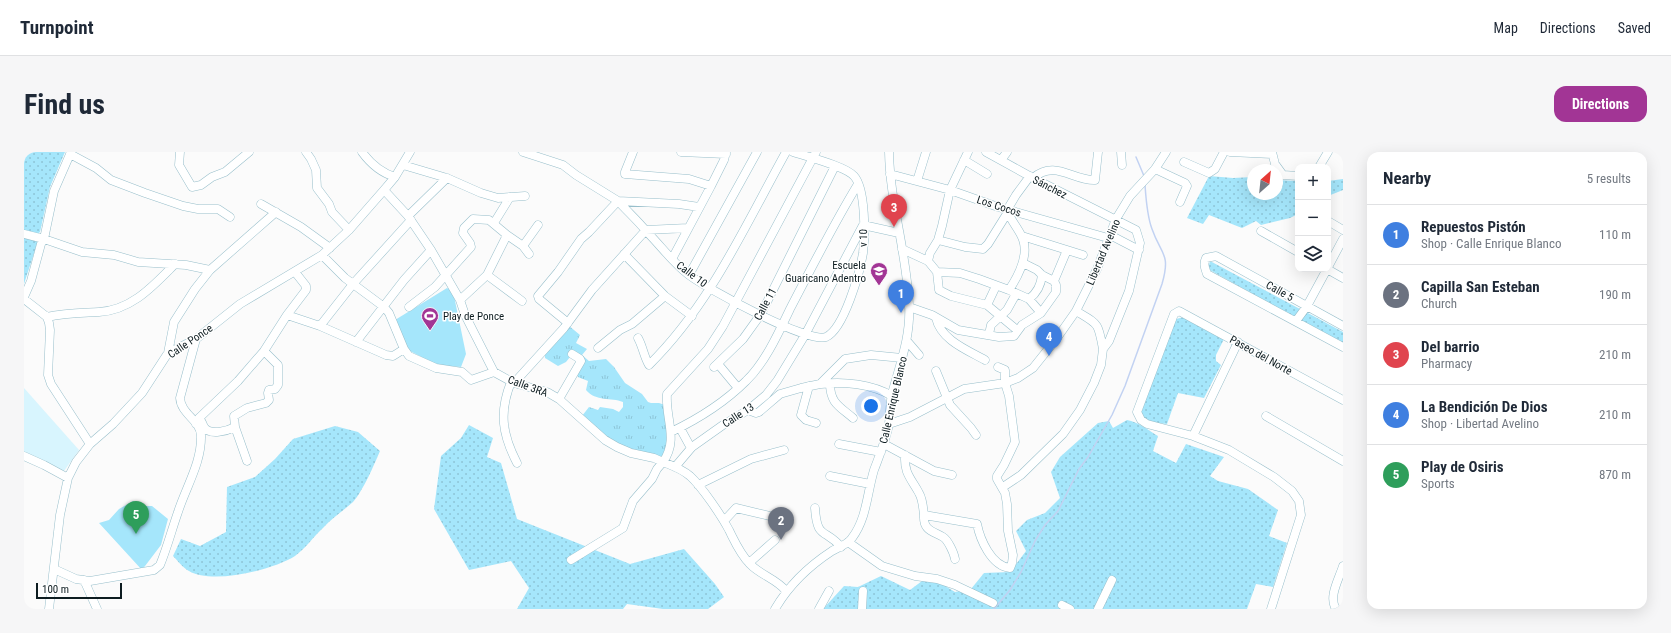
<!DOCTYPE html>
<html lang="en">
<head>
<meta charset="utf-8">
<style>
	body { margin:0; font-family:"Roboto Condensed",sans-serif; background:#f6f6f7; color:#1f2937 }
	.controls { position:absolute; right:12px; top:12px; display:grid; overflow:hidden; border-radius:8px; box-shadow:0 4px 16px #0002 }
	.controls button { width:36px; height:36px; display:grid; place-items:center; padding:0; border:0; border-bottom:1px solid #e0e1e3; background:#fff; color:#1f2937; font:20px sans-serif }
	.compass { position:absolute; left:1223px; top:12px; width:36px; height:36px; border-radius:50%; background:#fff; box-shadow:0 4px 16px #0002; rotate:27deg }
	.scale { position:absolute; left:12px; bottom:10px; width:86px; box-sizing:border-box; padding-left:4px; border:2px solid #0d1c20; border-top:0; font-size:11px; line-height:14px; white-space:nowrap; color:#0d1c20; -webkit-text-stroke:3px #fff; paint-order:stroke }
	.you { position:absolute; left:847px; top:254px; width:14px; height:14px; margin:-10px; border:3px solid #fff; border-radius:50%; background:#1a73e8; box-shadow:0 0 0 6px #1a73e833 }
	.badge { display:grid; place-items:center; width:26px; height:26px; border-radius:50%; background:#a23595; color:#fff; font-size:13px; font-weight:700 }
	.pin { position:absolute; translate:-50% -33px; filter:drop-shadow(0 1px 2px #0008) }
	.pin::after { content:''; position:absolute; top:21px; width:14px; height:12px; background:inherit; clip-path:polygon(0 0,100% 0,50% 100%) }
	.list { margin:0; padding:0; list-style:none }
	h2 { display:flex; justify-content:space-between; align-items:center; height:52px; margin:0; padding:0 16px; font-size:17px }
	h2 small { font-size:13px; font-weight:400; color:#747a83 }
	.list li { display:grid; grid-template-columns:26px 1fr auto; gap:12px; align-items:center; box-sizing:border-box; height:60px; padding:0 16px; border-top:1px solid #e0e1e3 }
	.list b { display:block; font-size:15px; white-space:nowrap }
	.list p { margin:0; font-size:13px; white-space:nowrap; color:#747a83 }
	.list em { font-size:13px; font-style:normal; color:#747a83 }
	.icon { flex:none; width:22px; height:22px; fill:none; stroke:currentColor; stroke-width:2; stroke-linecap:round; stroke-linejoin:round }
	.map { position:relative; flex:none; width:1319px; height:457px; overflow:hidden; border-radius:12px }
	header { display:flex; align-items:center; gap:24px; box-sizing:border-box; height:56px; padding:0 20px; background:#fff; border-bottom:1px solid #e0e1e3 }
	header strong { font-size:19px }
	nav { display:flex; gap:22px; margin-inline-start:auto; font-size:14px }
	.intro { display:flex; align-items:center; justify-content:space-between; box-sizing:border-box; height:96px; padding:0 24px }
	h1 { margin:0; font-size:28px }
	.button { padding:10px 18px; border-radius:12px; background:#a23595; color:#fff; font-size:14px; font-weight:700 }
	main { display:flex; gap:24px; padding:0 24px }
	aside { flex:1; background:#fff; border-radius:12px; box-shadow:0 4px 16px #0002 }
	.map>svg:first-child { display:block }
	.built { fill:#d8f5fe }
	.grass { fill:url(#grass-dots) }
	.park { fill:url(#park-tufts) }
	.garden { fill:#a5e6fb }
	.lines { fill:none; stroke-linecap:round; stroke-linejoin:round }
	.stream { stroke:#c2d2f2; stroke-width:1.5 }
	.minor-casing { stroke:#98bfcb; stroke-width:9 }
	.minor { stroke:#fff; stroke-width:8 }
	.labels { text-anchor:middle; stroke-width:3; stroke-linejoin:round; paint-order:stroke }
	.street-label { font-size:11px; fill:#0d1c20; stroke:#fff }
	.poi-label { font-size:11px; fill:#0d1c20; stroke:#fff; text-anchor:end }
</style>
</head>
<body>
<header>
<strong>Turnpoint</strong>
<nav><a>Map</a><a>Directions</a><a>Saved</a></nav>
</header>
<div class="intro"><h1>Find us</h1><a class="button">Directions</a></div>
<main>
<div class="map">
<svg width="1319" height="457" viewBox="0 0 1319 457">
	<defs>
		<pattern id="grass-dots" width="8" height="8" patternUnits="userSpaceOnUse"><rect width="8" height="8" fill="#a5e6fb"/><path d="M2 2h.1M6 6h.1" fill="none" stroke="#8dc5d7" stroke-width="1.8" stroke-linecap="round"/></pattern>
		<pattern id="park-tufts" width="24" height="20" patternUnits="userSpaceOnUse"><rect width="24" height="20" fill="#a5e6fb"/><path d="M3 7l-1-3M5 7V3M7 7l1-3M15 17l-1-3M17 17v-4M19 17l1-3" fill="none" stroke="#8dc5d7"/></pattern>
	</defs>
	<rect width="100%" height="100%" fill="#fbfbfb"/>
	<path class="built" d="M0 236 55 298 40 319 0 301Z"/>
	<path class="grass" d="M0 0H41L26 35 16 80 12 83 0 79Z
		M1185 24 1209 26 1229 25V42H1253V28L1274 29V62L1266 66 1237 73 1232 69 1218 76 1185 63 1179 72 1163 66Z
		M1319 27V38L1304 44V29Z
		M0 85 14 89 0 132Z
		M1187 105 1186 109 1276 157 1270 165 1184 117Z
		M1282 160 1319 180V194L1274 171Z
		M1160 165 1200 187 1192 203V209L1197 213 1180 246 1154 241 1143 272 1124 270 1117 262 1125 233 1152 167Z
		M1103 268C1114 270 1124 278 1134 284L1129 299 1152 311 1162 292 1200 305 1186 324 1194 329 1224 337 1254 358 1245 384 1263 391 1249 435 1232 432 1223 457H799L820 434 834 435 857 424 886 438 898 429 908 426 931 440 947 437 960 421 986 420 1002 399 992 379 1003 368 1021 361 1036 346 1027 320 1036 305 1074 271 1085 269 1089 276Z
		M445 273 469 286 463 305 477 311 493 367 606 412 660 397 691 432 700 445 684 457H639L603 452 599 457H493L505 436 487 409 445 418 410 357 417 304 437 286Z
		M311 274 334 280 356 299C350 313 339 339 329 350 319 359 308 366 299 376 290 384 281 397 271 404 249 418 188 433 165 419 159 416 154 409 149 404L157 387 176 394 202 380 203 335 231 325 251 307 269 287Z"/>
	<path class="park" d="M544 173 556 183 552 191 563 197 558 203 565 209 582 207 590 215 601 231 618 242 624 250 627 251H635L641 253 646 273 640 307 594 295 558 264 565 255 574 258 576 255 589 257 595 260 599 255V250C587 245 572 250 562 238L564 229 554 225 552 220 556 209 546 205 542 210 534 214 521 206V200Z"/>
	<path class="garden" d="M423 136 427 138 430 144 442 202 437 215 413 213 384 198 371 168Z
		M109 349 121 354H128L144 367 137 393 118 418 75 371 85 368 95 357Z"/>
	<g class="lines">
		<path class="stream" d="M1112 5 1120 24
			M970 457 986 438 997 420 1011 389 1021 373 1034 359 1055 317 1064 305 1088 263 1101 234 1138 132C1147 101 1137 103 1128 77 1123 64 1122 47 1121 33"/>
		<defs>
			<path id="minor" d="M156 0 155 13 168 35 177 33 188 25 201 20 225 0
				M282 0 287 7 292 18 293 36 305 52 308 60 325 78
				M338 0C346 11 358 21 371 25
				M499 0 539 13 552 23 594 49 655 52 675 55
				M609 0 601 20V22L665 27 687 34
				M657 0 702 2
				M944 0 926 38 918 74 914 88 906 101 904 109 913 120 915 138 927 144 963 153 993 178
				M962 0 1009 26 1112 78 1116 91 1105 139 1085 189 1079 197 1077 213 1070 231 1056 258 1039 282 997 323 979 335
				M1097 0 1098 13
				M1206 0 1248 2
				M1248 0 1251 12 1259 23 1274 24
				M46 2 72 16 87 28 121 41 159 54 174 57H194L206 65
				M940 8 963 22
				M977 8 983 0
				M1160 10 1185 21 1191 17 1200 0
				M379 13 423 26 457 41 474 46 501 44
				M1295 15 1304 0
				M1131 17 1161 31 1163 34 1156 50
				M866 22 926 38 974 55 1084 86
				M1009 26C1031 7 1049 29 1071 28L1074 0
				M893 29 902 0
				M360 38 384 64 407 98 436 148 441 163 470 220 490 231 523 240 535 247 581 288 593 295 607 301 630 306 639 310C655 288 641 266 643 242L684 197 699 174 792 0
				M594 49C604 60 614 69 623 80 637 94 649 111 665 123 682 136 784 192 802 185 820 177 836 120 839 101 841 85 842 37 830 24 821 14 784 5 769 0
				M237 52 277 75 306 96
				M384 64 423 26
				M1304 69 1319 78
				M470 71 486 45
				M1237 79 1274 100
				M0 82 20 87 58 100 90 103 114 110 162 113 186 118
				M483 83 499 94 505 102
				M1086 83 1115 98
				M998 84 1043 98 1030 129
				M914 88 941 95 959 97 964 92 984 60
				M499 94 514 73
				M878 97 904 109
				M1043 98 1059 103
				M600 102 641 144 668 164
				M298 103 321 126 360 155 365 161 380 197 385 204 412 216 438 220 447 228 470 220
				M648 107 687 34 700 8 702 0
				M1304 115 1319 87
				M1303 117 1319 126
				M913 120 936 121 955 127 985 138 1005 147 1017 161
				M463 123 498 149
				M665 123 733 0
				M985 138C995 123 1007 101 997 83 993 75 986 67 983 58L992 43 1006 24
				M0 145 7 129 17 92 20 87 30 39 47 0
				M0 147 23 165 25 171 26 178 24 223 27 232 66 292
				M1005 147C1013 141 1017 134 1018 123
				M963 153 972 134
				M385 155 411 135 447 95 446 91 439 81 440 76 449 67 465 68 483 83 463 123 436 148
				M885 155 908 163 934 178 975 185 990 184 998 173 1017 161 1032 140V133L1030 129 1018 123 1013 118 999 111
				M1052 159C1075 173 1074 170 1079 197
				M263 163 296 174 362 203 369 204 380 197
				M23 165C40 161 57 161 75 160 108 158 129 134 151 112
				M912 166C917 188 943 198 961 208
				M1272 169 1283 154 1303 117
				M544 171 515 147 514 144 534 120 557 87 565 80 594 49
				M296 174 329 132 387 68
				M1319 174 1192 104 1182 106C1179 112 1181 116 1183 122L1319 195
				M965 182 967 173 983 158 992 142
				M614 186C619 195 620 205 625 213 686 153 721 74 762 0
				M883 189 895 203
				M332 190 380 128 407 98
				M574 196 596 178 608 172 641 144
				M144 201 150 170 171 137 186 118 252 60
				M694 212 714 236
				M690 215 719 187 737 162 811 14
				M912 219 926 253 947 276 952 283
				M487 230C475 260 478 282 493 311
				M490 231 540 176 568 138 622 78 664 76
				M806 231C806 251 815 254 829 266
				M797 232C819 229 848 232 868 244
				M785 234 777 263 782 268 792 271
				M535 247 557 209 556 207 548 202
				M724 258 732 261 735 260 756 242 777 236 796 232 821 207 847 203 878 206
				M1242 264 1319 309
				M175 266C178 269 178 271 180 275 186 284 203 279 211 275L210 264 223 256 242 251 245 248 244 241 245 238 251 237 254 233V213L240 199
				M172 272 175 266 214 229 240 199 263 163 282 138V134L271 120
				M865 272 886 265 940 237 981 231 994 226 1009 216 1033 186 1052 159 1073 117 1092 67 1106 44 1131 17 1142 0
				M211 275 223 309
				M656 276 667 296
				M647 280C674 267 701 250 722 229 741 211 755 180 766 157 788 115 809 73 834 32
				M1169 284 1214 190
				M815 292 857 300
				M860 292 910 319 928 323
				M881 303C880 322 887 326 895 341 899 348 899 356 900 363L953 372C956 387 967 414 986 416L988 411 989 403 984 379 983 352 981 341 973 327V324L980 313 991 290 985 244 981 231V218L974 215
				M0 304 20 313 44 326
				M651 315 668 295 699 273 724 258 742 243 753 229 781 183 839 73 875 81
				M806 324 846 332
				M674 333 727 307 760 298
				M791 356C793 388 801 376 817 395
				M900 363C899 379 909 379 919 385 924 388 930 401 931 407
				M700 369 712 356 758 367
				M824 390 858 414 891 424 913 427 931 433 969 451
				M547 408 599 376 609 349 628 327 633 317 639 310C649 314 658 317 666 324 678 335 697 363 705 378 711 390 716 402 726 412 736 423 753 427 762 439
				M725 411 751 388
				M30 417 52 427 66 429 130 418 136 413C143 396 148 377 154 360 162 335 178 310 177 283 176 268 157 262 156 246L172 187
				M60 428 73 457
				M1038 453 1046 457
				M25 457 36 363 44 326 52 310 66 292 89 272 118 241 144 201 172 187 216 152 298 103 325 78 360 38 371 25 386 0
				M751 457C765 433 785 414 808 399 815 395 823 393 828 386 843 366 843 341 850 318 856 302 862 288 865 272 866 262 866 251 868 242 876 212 887 184 885 153 883 101 866 52 865 0
				M795 457 805 439
				M838 457 839 439
				M1074 457 1088 428
				M1247 457 1277 363 1275 349 1268 339 1250 325 1205 298 1169 284 1123 272 1117 268 1113 260 1150 162 1155 159 1319 248
				M1312 457C1304 445 1315 427 1319 414"/>
		</defs>
		<use href="#minor" class="minor-casing"/>
		<use href="#minor" class="minor"/>
	</g>
	<defs>
		<symbol id="school-pin" viewBox="-11 -11 22 30"><path d="M0 17L-7.5 6A9.5 9.5 0 1 1 7.5 6Z" fill="#a23595" stroke="#fff"/><path d="M0-5L7-2L0 1L-7-2ZM-4 1L0 2.5L4 1V4Q0 6-4 4Z" fill="#fff"/></symbol>
		<symbol id="stadium-pin" viewBox="-11 -11 22 30"><path d="M0 17L-7.5 6A9.5 9.5 0 1 1 7.5 6Z" fill="#a23595" stroke="#fff"/><path d="M0-5a6.5 5 0 1 0 0 10a6.5 5 0 1 0 0-10ZM-3.5-1.8h7v3.6h-7Z" fill="#fff"/></symbol>
	</defs>
	<g fill-rule="evenodd">
		<use href="#school-pin" x="845" y="109" width="20" height="27"/>
		<use href="#stadium-pin" x="396" y="154" width="20" height="27"/>
	</g>
	<g class="labels">
		<g class="street-label">
			<text transform="translate(1026 35) rotate(27)" y="4">Sánchez</text>
			<text transform="translate(975 54) rotate(18)" y="4">Los Cocos</text>
			<text transform="translate(839 86) rotate(-89)" y="4">v 10</text>
			<text transform="translate(1079 100) rotate(-67)" y="4">Libertad Avelino</text>
			<text transform="translate(668 122) rotate(37)" y="4">Calle 10</text>
			<text transform="translate(1256 139) rotate(29)" y="4">Calle 5</text>
			<text transform="translate(741 152) rotate(-62)" y="4">Calle 11</text>
			<text transform="translate(166 189) rotate(-34)" y="4">Calle Ponce</text>
			<text transform="translate(1237 203) rotate(29)" y="4">Paseo del Norte</text>
			<text transform="translate(504 234) rotate(20)" y="4">Calle 3RA</text>
			<text transform="translate(869 248) rotate(-77)" y="4">Calle Enrique Blanco</text>
			<text transform="translate(714 263) rotate(-33)" y="4">Calle 13</text>
		</g>
		<g class="poi-label">
			<text x="842" y="117">Escuela<tspan x="842" dy="13">Guaricano Adentro</tspan></text>
			<text x="419" y="168" text-anchor="start">Play de Ponce</text>
		</g>
	</g>
</svg>
<div class="controls">
<button>+</button>
<button>−</button>
<button><svg class="icon" aria-label="layers" viewBox="0 0 24 24"><path d="M12 4l9 5-9 5-9-5zM3 14l9 5 9-5"/></svg></button>
</div>
<svg class="compass" viewBox="-18 -18 36 36"><path d="M0-13l5 13h-10z" fill="#e53935"/><path d="M0 13l5-13h-10z" fill="#747a83"/></svg>
<div class="scale">100 m</div>
<div class="you"></div>
<div class="pin badge" style="left:877px;top:161px;background:#3f7fe0">1</div>
<div class="pin badge" style="left:757px;top:388px;background:#6b7280">2</div>
<div class="pin badge" style="left:870px;top:75px;background:#e0444e">3</div>
<div class="pin badge" style="left:1025px;top:204px;background:#3f7fe0">4</div>
<div class="pin badge" style="left:112px;top:382px;background:#2e9e5b">5</div>
</div>
<aside>
<h2>Nearby<small>5 results</small></h2>
<ul class="list">
<li><span class="badge" style="background:#3f7fe0">1</span><div><b>Repuestos Pistón</b><p>Shop · Calle Enrique Blanco</p></div><em>110 m</em></li>
<li><span class="badge" style="background:#6b7280">2</span><div><b>Capilla San Esteban</b><p>Church</p></div><em>190 m</em></li>
<li><span class="badge" style="background:#e0444e">3</span><div><b>Del barrio</b><p>Pharmacy</p></div><em>210 m</em></li>
<li><span class="badge" style="background:#3f7fe0">4</span><div><b>La Bendición De Dios</b><p>Shop · Libertad Avelino</p></div><em>210 m</em></li>
<li><span class="badge" style="background:#2e9e5b">5</span><div><b>Play de Osiris</b><p>Sports</p></div><em>870 m</em></li>
</ul>
</aside>
</main>
</body>
</html>
